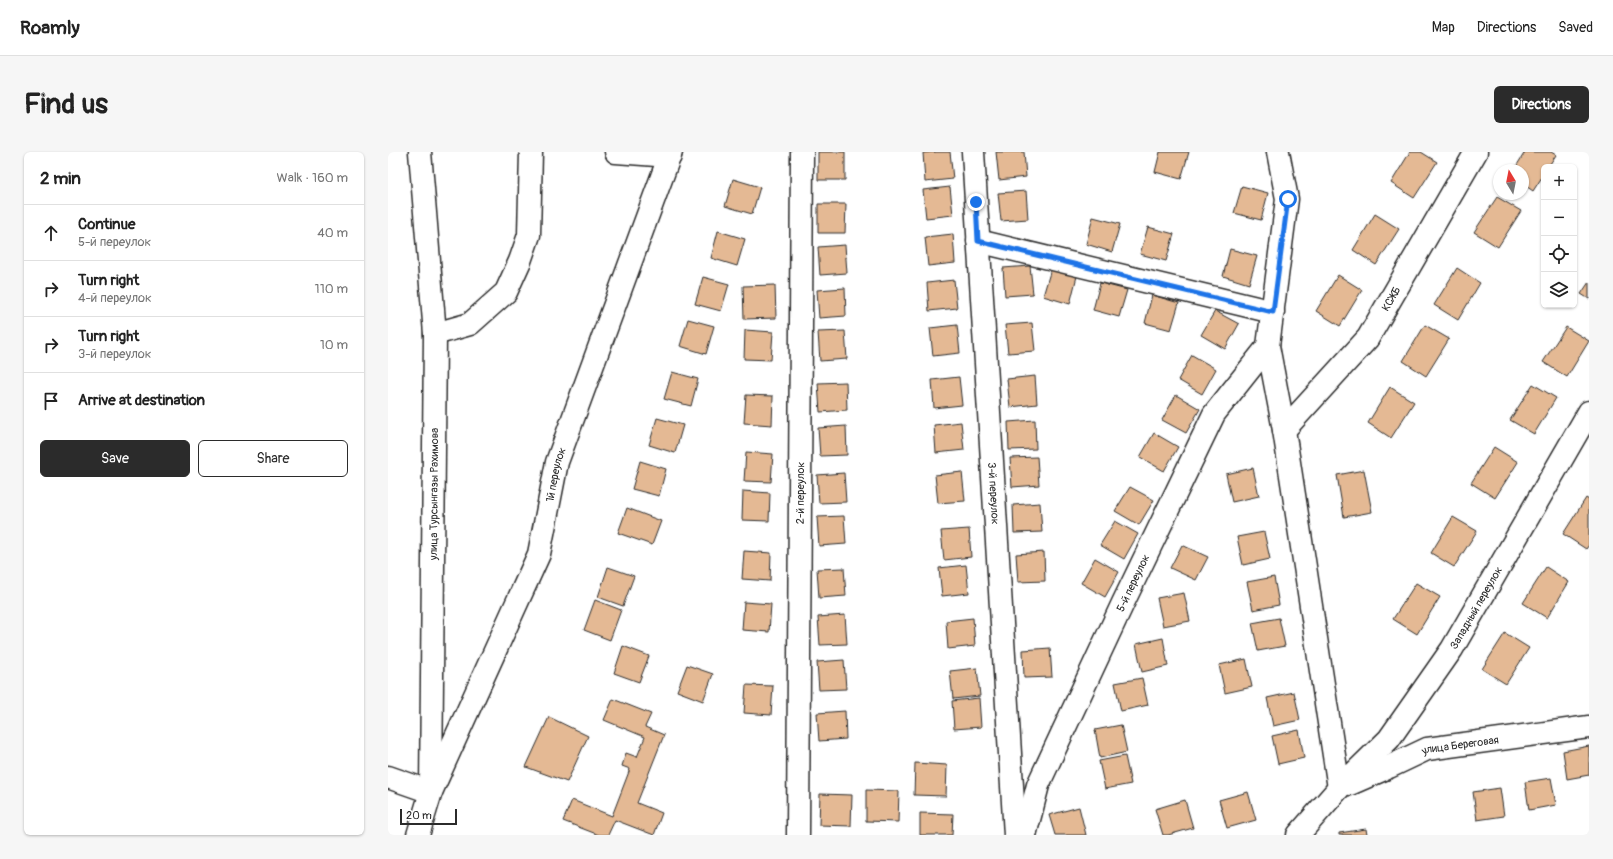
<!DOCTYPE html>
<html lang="en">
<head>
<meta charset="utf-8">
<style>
	body { margin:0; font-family:Pangolin,sans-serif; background:#f6f6f6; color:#222 }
	.controls { position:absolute; right:12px; top:12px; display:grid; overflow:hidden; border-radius:6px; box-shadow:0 1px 3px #0004 }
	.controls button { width:36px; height:36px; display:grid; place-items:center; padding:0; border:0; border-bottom:1px solid #e0e0e0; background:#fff; color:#222; font:20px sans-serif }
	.compass { position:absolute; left:1105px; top:12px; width:36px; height:36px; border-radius:50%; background:#fff; box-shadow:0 1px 3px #0004; rotate:350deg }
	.scale { position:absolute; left:12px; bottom:10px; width:57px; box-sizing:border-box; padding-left:4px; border:2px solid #2b2b2b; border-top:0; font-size:11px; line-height:14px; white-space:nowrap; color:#2b2b2b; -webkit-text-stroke:3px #fff; paint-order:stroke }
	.stop { position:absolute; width:12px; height:12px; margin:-9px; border:3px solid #1a73e8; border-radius:50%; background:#fff }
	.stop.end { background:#1a73e8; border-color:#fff; box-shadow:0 1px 4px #0008 }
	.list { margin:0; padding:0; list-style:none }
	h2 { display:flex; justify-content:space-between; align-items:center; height:52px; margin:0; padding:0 16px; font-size:17px }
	h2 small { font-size:13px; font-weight:400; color:#767676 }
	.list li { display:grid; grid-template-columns:26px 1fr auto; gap:12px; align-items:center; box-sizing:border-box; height:56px; padding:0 16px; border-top:1px solid #e0e0e0 }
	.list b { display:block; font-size:15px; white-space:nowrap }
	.list p { margin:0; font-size:13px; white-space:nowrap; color:#767676 }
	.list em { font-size:13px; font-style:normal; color:#767676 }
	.actions { display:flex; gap:8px; padding:12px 16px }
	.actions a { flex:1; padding:9px 0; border:1px solid #2b2b2b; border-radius:6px; text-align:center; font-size:14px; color:#2b2b2b }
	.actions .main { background:#2b2b2b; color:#fff }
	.icon { flex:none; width:22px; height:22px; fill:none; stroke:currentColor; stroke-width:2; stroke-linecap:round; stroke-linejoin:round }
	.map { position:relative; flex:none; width:1201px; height:683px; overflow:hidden; border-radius:6px }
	header { display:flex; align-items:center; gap:24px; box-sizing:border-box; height:56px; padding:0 20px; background:#fff; border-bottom:1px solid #e0e0e0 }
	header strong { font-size:19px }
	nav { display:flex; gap:22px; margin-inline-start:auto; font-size:14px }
	.intro { display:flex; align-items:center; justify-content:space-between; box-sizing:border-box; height:96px; padding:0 24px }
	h1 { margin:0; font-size:28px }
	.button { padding:10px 18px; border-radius:6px; background:#2b2b2b; color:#fff; font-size:14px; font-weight:700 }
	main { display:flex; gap:24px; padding:0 24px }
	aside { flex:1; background:#fff; border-radius:6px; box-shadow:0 1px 3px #0004 }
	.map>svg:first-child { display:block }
	.building { fill:#e4b994; stroke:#2b2b2b }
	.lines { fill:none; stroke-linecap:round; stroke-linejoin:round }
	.minor-casing { stroke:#2b2b2b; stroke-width:25 }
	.minor { stroke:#fff; stroke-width:22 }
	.route { stroke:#1a73e8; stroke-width:5 }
	.labels { text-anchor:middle; stroke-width:3; stroke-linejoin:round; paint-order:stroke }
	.street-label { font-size:11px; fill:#2b2b2b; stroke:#fff }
</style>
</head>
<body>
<header>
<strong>Roamly</strong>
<nav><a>Map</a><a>Directions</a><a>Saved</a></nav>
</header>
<div class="intro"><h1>Find us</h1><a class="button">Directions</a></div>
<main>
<aside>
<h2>2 min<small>Walk · 160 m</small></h2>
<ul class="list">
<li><svg class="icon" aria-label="ahead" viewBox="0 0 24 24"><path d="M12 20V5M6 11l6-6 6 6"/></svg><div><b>Continue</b><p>5-й переулок</p></div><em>40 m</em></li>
<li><svg class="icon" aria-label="right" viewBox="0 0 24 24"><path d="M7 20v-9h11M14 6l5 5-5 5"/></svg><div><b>Turn right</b><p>4-й переулок</p></div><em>110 m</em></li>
<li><svg class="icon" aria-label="right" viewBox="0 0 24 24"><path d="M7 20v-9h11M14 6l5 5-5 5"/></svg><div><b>Turn right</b><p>3-й переулок</p></div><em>10 m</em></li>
<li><svg class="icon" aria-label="arrive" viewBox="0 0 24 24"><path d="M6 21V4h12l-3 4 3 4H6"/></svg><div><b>Arrive at destination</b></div></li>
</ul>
<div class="actions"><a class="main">Save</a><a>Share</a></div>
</aside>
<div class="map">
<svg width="1201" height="683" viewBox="0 0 1201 683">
	<rect width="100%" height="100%" fill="#fff"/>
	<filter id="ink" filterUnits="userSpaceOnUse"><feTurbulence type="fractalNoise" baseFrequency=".025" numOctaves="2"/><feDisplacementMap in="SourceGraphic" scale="8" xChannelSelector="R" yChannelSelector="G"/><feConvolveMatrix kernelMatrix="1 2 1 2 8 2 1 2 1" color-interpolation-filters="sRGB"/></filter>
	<g filter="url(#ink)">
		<path class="building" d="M430 0H457V28H430Z
			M549 0H562L565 27 537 30 535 1Z
			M608 0H636L638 25 611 28Z
			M772 0H801L793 27 767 20Z
			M1022 0H1033L1049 10 1026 46 1003 31Z
			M1137 0H1163L1168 3 1160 15H1156V22L1145 39 1135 32V18H1126Z
			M345 27 372 35 364 62 337 54Z
			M854 34 880 41 873 68 846 61Z
			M562 35 565 63 538 66 535 38Z
			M638 39 640 67 613 69 610 41Z
			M1109 45 1133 59 1110 95 1086 80Z
			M430 52H458L457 81H430Z
			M987 62 1011 77 988 113 965 98Z
			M705 65 732 72 724 100 698 92Z
			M760 75 786 82 778 109 752 102Z
			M330 79 357 87 349 114 323 106Z
			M565 82 567 111 540 114 537 85Z
			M457 93 459 121 432 123 430 95Z
			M842 97 869 104 861 132 835 124Z
			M642 114 645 142 617 144 615 116Z
			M1069 116 1092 131 1070 168 1046 153Z
			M663 117 689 124 682 152 655 144Z
			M950 123 974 138 952 174 928 159Z
			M315 125 341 132 333 159 307 152Z
			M566 128 569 156 541 159 539 131Z
			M1201 130V147L1193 142Z
			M712 131 739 138 731 165 705 158Z
			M387 133 388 166 356 167 355 134Z
			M457 136 458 164 431 166 429 138Z
			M764 143 791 151 783 178 757 171Z
			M827 159 851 172 837 197 813 183Z
			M300 167 326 174 318 202 292 194Z
			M644 171 647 199 620 201 617 173Z
			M569 173 572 201 545 204 542 176Z
			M1037 173 1061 187 1038 224 1015 209Z
			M1178 175 1201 189 1179 225 1155 210Z
			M357 178 385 180 383 208 356 207Z
			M457 179 459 207 432 209 430 180Z
			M804 203 828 217 814 242 790 228Z
			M284 220 310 227 303 254 276 247Z
			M647 224 649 252 622 255 619 227Z
			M571 225 574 253 546 256 544 228Z
			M458 230 459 258 432 260 430 231Z
			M1145 232 1168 246 1146 282 1122 268Z
			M1002 235 1026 250 1003 286 980 271Z
			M358 243 385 244 384 273 356 271Z
			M788 243 812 257 798 281 774 268Z
			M269 266 295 273 287 301 261 293Z
			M647 268 648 297 621 298 620 270Z
			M573 270 576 298 548 301 546 273Z
			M458 274 459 303 432 304 430 276Z
			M766 281 790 295 776 319 752 305Z
			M1106 295 1130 310 1107 346 1083 331Z
			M358 300 385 302 383 330 356 329Z
			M649 305 651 333 624 335 622 306Z
			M252 309 278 317 271 344 244 337Z
			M865 316 871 344 844 350 838 322Z
			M976 318 984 360 956 365 949 323Z
			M574 320 577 349 550 351 547 323Z
			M456 321 458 350 431 351 429 323Z
			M742 335 766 348 751 373 727 359Z
			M355 339 382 341 381 369 354 368Z
			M1198 346 1201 348V393L1198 397 1175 382Z
			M652 351 654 380 626 381 625 353Z
			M239 356 273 369 264 393 230 381Z
			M456 364 458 392 431 394 429 365Z
			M1065 365 1089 379 1066 415 1043 401Z
			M727 369 750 382 736 407 712 393Z
			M581 377 583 405 556 408 553 379Z
			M876 380 882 407 855 413 849 385Z
			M794 393 820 405 808 428 782 416Z
			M356 399 383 401 382 429 354 427Z
			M656 400 657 429 630 430 628 402Z
			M707 406 731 420 717 445 693 431Z
			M578 413 581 441 554 444 551 416Z
			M220 415 246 424 235 454 210 445Z
			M1158 415 1181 430 1159 466 1135 451Z
			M456 416 458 444 431 446 429 417Z
			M886 425 891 453 865 458 859 430Z
			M1028 431 1052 445 1029 482 1005 467Z
			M796 441 802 469 775 474 769 446Z
			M207 448 233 458 222 488 196 478Z
			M356 450 383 452 381 480 354 478Z
			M457 463 459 492 432 493 430 465Z
			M585 466 587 494 560 497 558 469Z
			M891 466 897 494 870 499 864 471Z
			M1117 481 1141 496 1118 532 1094 517Z
			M775 486 780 514 754 520 748 492Z
			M235 494 261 504 251 530 226 521Z
			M662 496 664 525 636 526 635 498Z
			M858 507 864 535 837 541 831 513Z
			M456 508 458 537 431 538 429 510Z
			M299 513 325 522 315 549 289 539Z
			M589 516 592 544 565 547 562 519Z
			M754 526 760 553 733 559 727 531Z
			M358 533 385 534 383 563 356 561Z
			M906 540 912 568 885 574 879 546Z
			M591 546 593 575 566 577 564 549Z
			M225 547 263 562 257 575 276 583 249 651 274 661 266 683 227 668 220 683H211L175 669 184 648 224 664 242 617 234 614 238 601 249 605 257 585 216 568Z
			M457 559 458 587 431 589 429 561Z
			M161 565 200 584 179 630 138 615Z
			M733 573 739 600 712 606 707 578Z
			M911 578 916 606 890 612 884 584Z
			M1201 594V623L1179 627 1175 599Z
			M737 604 743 632 717 637 711 609Z
			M527 611 559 613 558 644 526 643Z
			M1163 626 1168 653 1141 658 1137 630Z
			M1112 636 1116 664 1089 668 1085 640Z
			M478 638 511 639 510 670 478 669Z
			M860 640 868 668 839 676 831 648Z
			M432 642 464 643 463 674 431 673Z
			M797 648 805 676 780 683H775L767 657Z
			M691 655 698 683H667L661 663Z
			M532 661 565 662 564 683H532Z
			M978 677 979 683H951V681Z"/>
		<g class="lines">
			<defs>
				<g id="minor">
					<path d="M228 0 282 4"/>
					<path id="s1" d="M585 0 627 683"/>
					<path d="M890 0 899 47 880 194 896 278 951 636"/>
					<path d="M590 89 885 160"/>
					<path d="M47 182 82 172 118 140 132 109 141 83 143 0"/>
					<path id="s2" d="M896 278 980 186 1088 0"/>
					<path id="s3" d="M0 625 43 640 151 402 169 310 283 0"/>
					<path id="s4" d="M962 632 1001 615 1039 597 1201 575"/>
					<path id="s5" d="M30 683 43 640 47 182 32 0"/>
					<path id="s6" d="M410 683 414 0"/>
					<path id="s7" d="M637 683 650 633 735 451 826 262 880 194"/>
					<path id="s8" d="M910 683 951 636 1001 587 1064 497 1201 260"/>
				</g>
			</defs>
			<use href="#minor" class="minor-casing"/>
			<use href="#minor" class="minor"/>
		</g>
	</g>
	<g class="lines" filter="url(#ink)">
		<path class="route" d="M588 50 590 89 885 160 900 47"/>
	</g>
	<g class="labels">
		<g class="street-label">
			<text dy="4" stroke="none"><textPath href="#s2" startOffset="170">КСЖБ</textPath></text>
			<text dy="4" stroke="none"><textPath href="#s3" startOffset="388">1й переулок</textPath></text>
			<text dy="4" stroke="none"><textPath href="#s5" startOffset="343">улица Турсынгазы Рахимова</textPath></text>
			<text dy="4" stroke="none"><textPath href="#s6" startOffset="342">2-й переулок</textPath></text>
			<text dy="4" stroke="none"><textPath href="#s1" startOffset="342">3-й переулок</textPath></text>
			<text dy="4" stroke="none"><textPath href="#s7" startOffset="275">5-й переулок</textPath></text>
			<text dy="4" stroke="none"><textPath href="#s8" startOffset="290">Западный переулок</textPath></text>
			<text dy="4" stroke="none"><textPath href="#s4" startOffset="118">улица Береговая</textPath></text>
		</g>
	</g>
</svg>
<div class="controls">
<button>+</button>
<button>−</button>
<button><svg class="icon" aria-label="locate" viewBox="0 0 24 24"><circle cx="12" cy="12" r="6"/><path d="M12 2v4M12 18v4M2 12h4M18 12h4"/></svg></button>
<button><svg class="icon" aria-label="layers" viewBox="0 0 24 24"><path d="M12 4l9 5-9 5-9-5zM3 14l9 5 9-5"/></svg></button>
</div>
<svg class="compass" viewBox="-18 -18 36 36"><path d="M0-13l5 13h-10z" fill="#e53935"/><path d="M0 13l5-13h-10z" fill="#767676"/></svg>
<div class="scale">20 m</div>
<div class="stop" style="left:900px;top:47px"></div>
<div class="stop end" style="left:588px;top:50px"></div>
</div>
</main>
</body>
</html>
